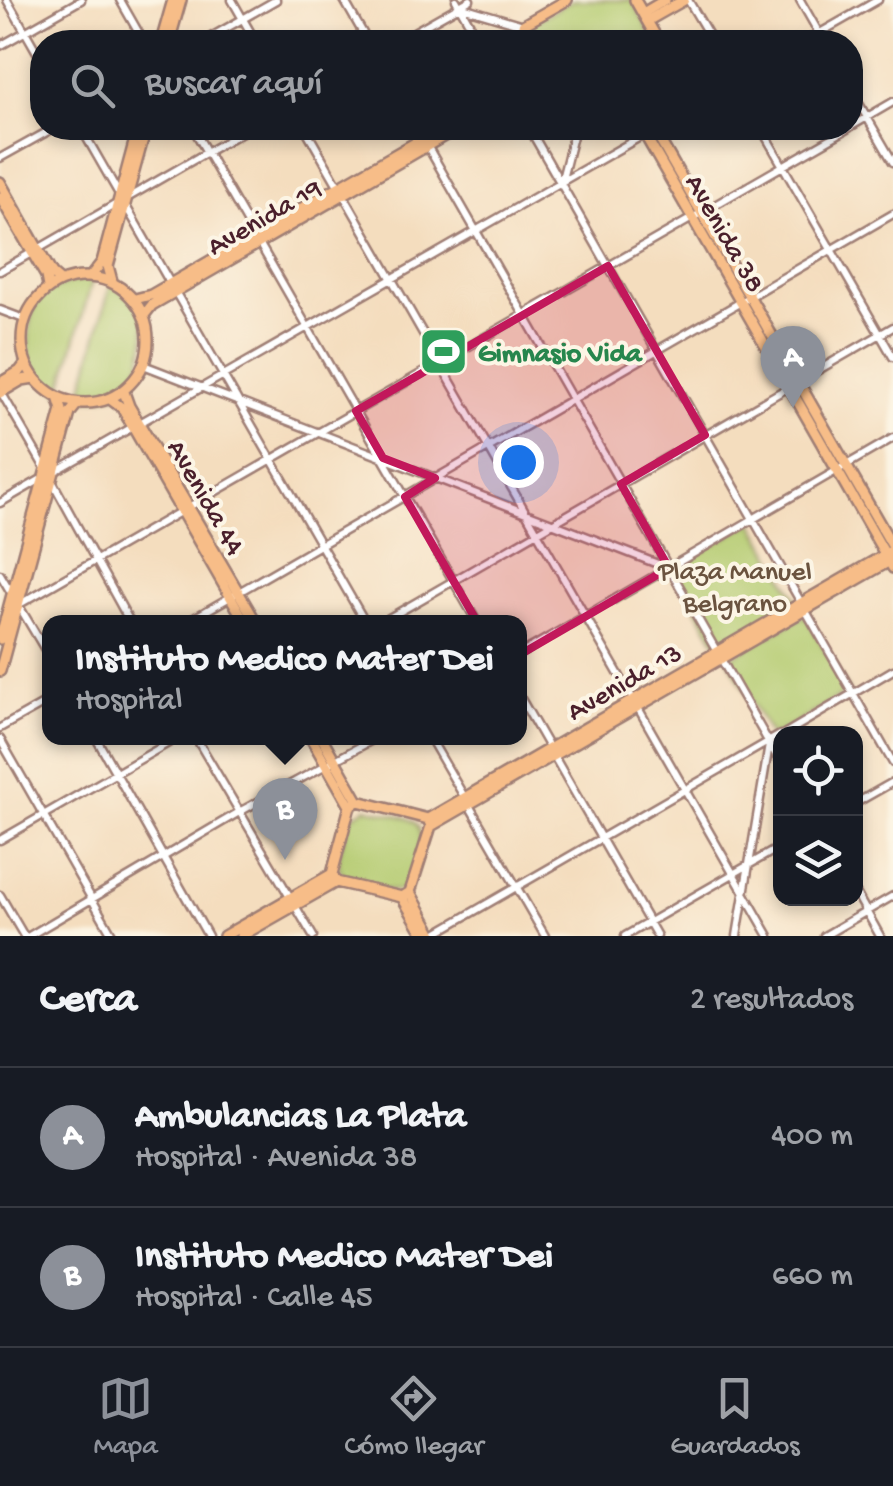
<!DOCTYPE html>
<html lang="es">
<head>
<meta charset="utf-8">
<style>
	body { margin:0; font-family:"Gochi Hand",sans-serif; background:#20242c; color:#f1f3f6 }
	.controls { position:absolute; right:30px; bottom:30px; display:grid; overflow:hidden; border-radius:20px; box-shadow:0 5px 15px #0003 }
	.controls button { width:90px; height:90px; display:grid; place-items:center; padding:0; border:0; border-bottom:2px solid #363941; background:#171b24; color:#f1f3f6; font:50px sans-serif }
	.you { position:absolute; left:518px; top:462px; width:35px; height:35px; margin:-25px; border:8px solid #fff; border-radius:50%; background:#1a73e8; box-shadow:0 0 0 15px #1a73e833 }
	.badge { display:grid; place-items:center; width:65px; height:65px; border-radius:50%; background:#8c9099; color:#fff; font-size:32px; font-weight:700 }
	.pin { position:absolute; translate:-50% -82px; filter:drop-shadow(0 2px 5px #0008) }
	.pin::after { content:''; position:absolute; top:52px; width:35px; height:30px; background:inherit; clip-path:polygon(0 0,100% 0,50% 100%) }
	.popup { position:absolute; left:42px; top:615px; width:485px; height:130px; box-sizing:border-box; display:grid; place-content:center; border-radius:20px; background:#171b24; filter:drop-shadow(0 2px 8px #0005); font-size:32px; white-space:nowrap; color:#9ea1a6 }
	.popup b { font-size:38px; color:#f1f3f6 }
	.popup::after { content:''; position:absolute; left:50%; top:100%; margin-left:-20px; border:20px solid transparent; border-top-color:#171b24 }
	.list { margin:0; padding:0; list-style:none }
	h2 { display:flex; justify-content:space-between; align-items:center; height:130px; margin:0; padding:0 40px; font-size:42px }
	h2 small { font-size:32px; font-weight:400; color:#9ea1a6 }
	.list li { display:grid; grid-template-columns:65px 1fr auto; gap:30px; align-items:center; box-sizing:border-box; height:140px; padding:0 40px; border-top:2px solid #363941 }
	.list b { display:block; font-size:38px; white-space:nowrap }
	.list p { margin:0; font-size:32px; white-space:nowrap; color:#9ea1a6 }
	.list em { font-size:32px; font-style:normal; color:#9ea1a6 }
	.icon { flex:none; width:55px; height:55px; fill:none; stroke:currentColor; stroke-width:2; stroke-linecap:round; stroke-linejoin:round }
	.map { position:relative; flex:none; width:893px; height:936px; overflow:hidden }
	.search { position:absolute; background:#171b24; box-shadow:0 5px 15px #0003; left:30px; right:30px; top:30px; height:110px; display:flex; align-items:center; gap:25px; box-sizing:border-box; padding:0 35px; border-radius:40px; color:#9ea1a6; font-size:38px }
	.sheet { height:410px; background:#171b24 }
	nav { display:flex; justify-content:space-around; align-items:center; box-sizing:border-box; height:140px; border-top:2px solid #363941; background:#171b24; font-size:28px; color:#9ea1a6 }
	nav a { display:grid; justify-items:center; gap:5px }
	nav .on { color:#8c9099 }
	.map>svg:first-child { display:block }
	.green { fill:#b4cb6f; stroke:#7f754d; stroke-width:2.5 }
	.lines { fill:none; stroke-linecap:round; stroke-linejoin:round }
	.minor-casing { stroke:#9f7e74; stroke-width:11 }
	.major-casing { stroke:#9f7e74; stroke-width:14 }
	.minor { stroke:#fff; stroke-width:6 }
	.major { stroke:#f7bd88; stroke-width:9 }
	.marked { fill:#c2185b; fill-opacity:0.2; stroke:#c2185b; stroke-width:8; stroke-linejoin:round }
	.labels { text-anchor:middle; stroke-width:8; stroke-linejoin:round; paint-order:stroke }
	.street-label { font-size:28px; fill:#4a1f2b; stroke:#fcf5e5 }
	.leisure-label { font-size:28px; font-weight:bold; fill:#27864d; stroke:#fcf5e5; text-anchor:start }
	.park-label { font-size:28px; fill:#6a533f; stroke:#fcf5e5 }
</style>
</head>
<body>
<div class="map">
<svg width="893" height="936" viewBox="0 0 893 936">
	<rect width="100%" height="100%" fill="#fcf5e5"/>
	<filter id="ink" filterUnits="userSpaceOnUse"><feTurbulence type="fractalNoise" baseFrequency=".01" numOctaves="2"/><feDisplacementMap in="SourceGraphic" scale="20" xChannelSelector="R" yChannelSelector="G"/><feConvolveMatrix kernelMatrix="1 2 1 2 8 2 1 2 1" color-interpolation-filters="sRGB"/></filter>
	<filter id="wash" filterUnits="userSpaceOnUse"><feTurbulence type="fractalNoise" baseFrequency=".0048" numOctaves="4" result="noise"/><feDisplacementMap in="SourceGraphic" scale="40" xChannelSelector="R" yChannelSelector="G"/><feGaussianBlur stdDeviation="2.25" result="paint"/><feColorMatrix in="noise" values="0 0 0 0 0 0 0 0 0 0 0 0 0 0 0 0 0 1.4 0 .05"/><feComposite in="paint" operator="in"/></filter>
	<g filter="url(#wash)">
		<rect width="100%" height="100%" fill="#f4ddbe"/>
		<path class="green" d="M573 0H632L655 42H537L529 29 530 24Z
			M93 278 60 394 30 366C26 308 30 288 93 278Z
			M111 283C120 291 136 299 141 310 151 336 142 386 112 395 103 399 90 398 80 399Z
			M753 522 798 602 719 647 673 568Z
			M805 615 849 691 772 738 728 659Z
			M366 808C407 819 430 812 417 862 414 872 413 884 403 889 392 896 344 882 340 870 335 856 347 831 351 817Z"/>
	</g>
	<g filter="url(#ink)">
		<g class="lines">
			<defs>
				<path id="minor" d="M7 0 42 61
					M120 0 144 42
					M232 0 256 42
					M344 0 368 42
					M456 0 480 42
					M688 0 713 42
					M800 0 824 42
					M459 6 523 25
					M202 42 276 0
					M396 42 470 0
					M804 42 878 0
					M0 46 81 0
					M850 88 893 162
					M850 127 893 102
					M81 128 365 622
					M193 128 477 622
					M305 128 769 936
					M417 128 780 762
					M529 128 893 763
					M761 128 893 357
					M0 158 54 128
					M561 183 575 128
					M129 197 249 128
					M0 271 118 203
					M0 310 24 319
					M146 366 668 568
					M1 392 45 468
					M54 472 647 133
					M51 479 130 622
					M0 503 43 478
					M0 574 50 658
					M18 605 849 128
					M187 622 893 214
					M382 622 893 327
					M520 654 893 438
					M520 697 657 936
					M0 728 50 700
					M784 734 893 670
					M96 738 208 936
					M196 738 313 936
					M430 738 545 936
					M0 739 113 936
					M856 803 893 782
					M0 840 177 738
					M856 893 880 936
					M0 895 24 936
					M433 935 780 735
					M29 936 241 811 376 738
					M625 936 780 847
					M737 936 769 745
					M824 936 893 896"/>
				<path id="major" d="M635 0 659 42
					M643 13 665 0
					M647 21 684 0
					M161 42 173 0
					M169 42 181 0
					M534 42 523 25 567 0
					M641 128 893 568
					M653 128 893 547
					M0 182 52 274 59 280
					M0 197 46 276 48 287
					M91 276 102 262 138 128
					M22 340a63 63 0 1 1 126 0a63 63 0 1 1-126 0Z
					M112 281 108 266 146 128
					M135 299 151 295 441 128
					M145 314 152 305 458 128
					M0 383 20 371 26 363
					M124 392 129 406 256 622
					M0 393 22 380 34 378
					M110 399 122 408 245 622
					M0 639 62 410 58 397
					M0 671 70 413 78 403
					M311 738 350 806
					M322 738 358 801
					M358 801 428 819 431 826 410 892 402 897 336 882 332 874 350 806Z
					M428 819 893 550
					M431 826 893 559
					M410 892 434 936
					M402 897 425 936
					M224 936 332 874
					M241 936 336 882"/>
			</defs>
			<use href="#minor" class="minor-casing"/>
			<use href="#major" class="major-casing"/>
			<use href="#minor" class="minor"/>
			<use href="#major" class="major"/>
		</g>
	</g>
	<path class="marked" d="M608 266 705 435 621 484 669 568 502 665 405 497 435 478 383 458 356 411Z"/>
	<defs>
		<symbol id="stadium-square" viewBox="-11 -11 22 22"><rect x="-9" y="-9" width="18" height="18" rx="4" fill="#2e9e5b" stroke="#fcf5e5"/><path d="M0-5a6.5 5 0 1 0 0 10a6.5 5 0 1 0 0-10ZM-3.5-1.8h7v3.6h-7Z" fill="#fff"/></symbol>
	</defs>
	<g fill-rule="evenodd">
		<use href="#stadium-square" x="416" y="324" width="55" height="55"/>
	</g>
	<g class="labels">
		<g class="street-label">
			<text transform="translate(263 215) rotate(-30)" y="10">Avenida 19</text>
			<text transform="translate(727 232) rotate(60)" y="10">Avenida 38</text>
			<text transform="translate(208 496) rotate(60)" y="10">Avenida 44</text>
			<text transform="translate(623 680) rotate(-30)" y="10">Avenida 13</text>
		</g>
		<g class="leisure-label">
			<text x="478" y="361">Gimnasio Vida</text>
		</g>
		<g class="park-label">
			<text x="735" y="579">Plaza Manuel<tspan x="735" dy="32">Belgrano</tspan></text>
		</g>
	</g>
</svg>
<div class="controls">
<button><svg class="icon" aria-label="locate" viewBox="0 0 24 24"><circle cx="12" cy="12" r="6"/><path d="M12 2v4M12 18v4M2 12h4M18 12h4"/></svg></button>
<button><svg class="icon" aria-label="layers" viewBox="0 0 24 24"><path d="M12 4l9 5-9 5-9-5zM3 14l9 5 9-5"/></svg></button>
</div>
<div class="you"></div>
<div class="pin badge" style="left:793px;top:408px">A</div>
<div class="pin badge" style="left:285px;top:860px">B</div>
<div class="popup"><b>Instituto Medico Mater Dei</b>Hospital</div>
<div class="search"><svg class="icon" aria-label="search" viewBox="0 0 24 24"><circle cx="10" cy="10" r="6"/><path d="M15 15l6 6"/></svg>Buscar aquí</div>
</div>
<section class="sheet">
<h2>Cerca<small>2 resultados</small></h2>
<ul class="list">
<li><span class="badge">A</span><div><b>Ambulancias La Plata</b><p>Hospital · Avenida 38</p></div><em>400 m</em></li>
<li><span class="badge">B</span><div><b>Instituto Medico Mater Dei</b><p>Hospital · Calle 45</p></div><em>660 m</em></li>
</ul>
</section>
<nav>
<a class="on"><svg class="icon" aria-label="map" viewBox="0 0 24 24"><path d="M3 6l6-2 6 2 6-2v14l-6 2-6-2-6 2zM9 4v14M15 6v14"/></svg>Mapa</a>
<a><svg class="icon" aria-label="directions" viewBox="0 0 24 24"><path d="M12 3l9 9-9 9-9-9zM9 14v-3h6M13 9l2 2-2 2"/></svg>Cómo llegar</a>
<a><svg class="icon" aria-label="saved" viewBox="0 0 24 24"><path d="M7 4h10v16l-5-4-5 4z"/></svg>Guardados</a>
</nav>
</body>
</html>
